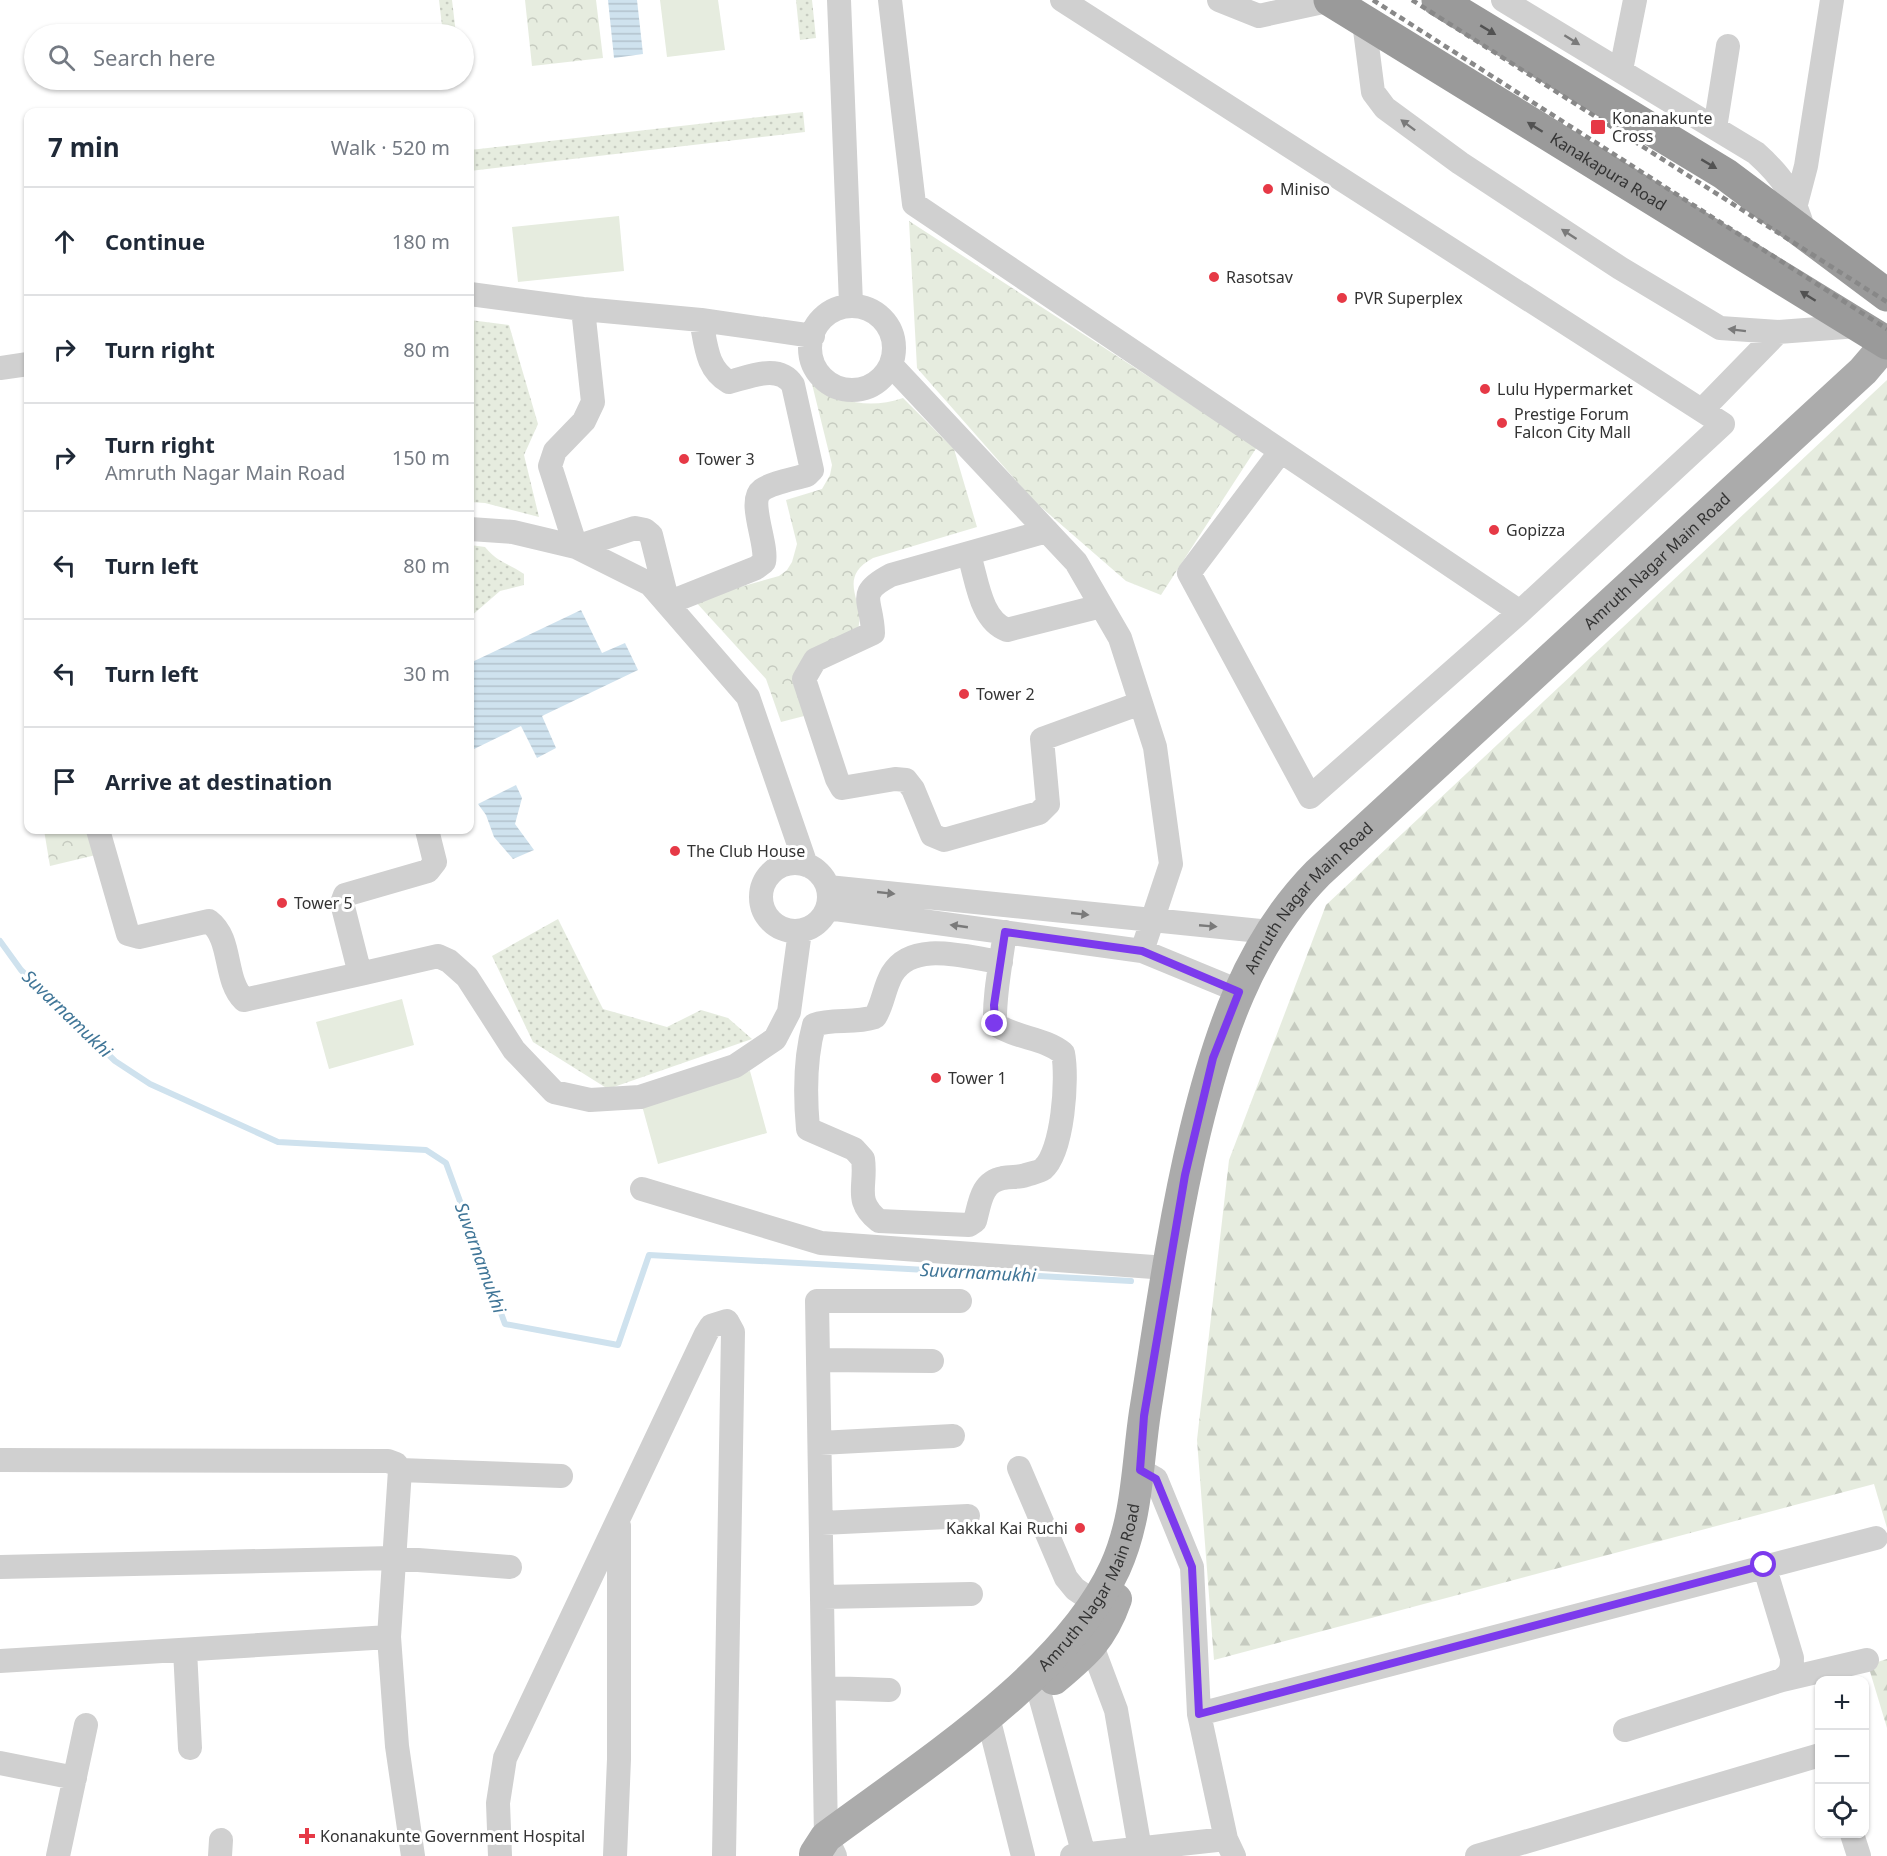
<!DOCTYPE html>
<html lang="en">
<head>
<meta charset="utf-8">
<style>
	body { margin:0; font-family:"Noto Sans",sans-serif; background:#f6f6f7; color:#1f2937 }
	.controls { position:absolute; right:18px; bottom:18px; display:grid; overflow:hidden; border-radius:12px; box-shadow:0 2px 4px #0004 }
	.controls button { width:54px; height:54px; display:grid; place-items:center; padding:0; border:0; border-bottom:2px solid #e0e1e3; background:#fff; color:#1f2937; font:30px sans-serif }
	.stop { position:absolute; width:18px; height:18px; margin:-14px; border:4px solid #7c3aed; border-radius:50%; background:#fff }
	.stop.end { background:#7c3aed; border-color:#fff; box-shadow:0 2px 6px #0008 }
	.list { margin:0; padding:0; list-style:none }
	h2 { display:flex; justify-content:space-between; align-items:center; height:78px; margin:0; padding:0 24px; font-size:26px }
	h2 small { font-size:20px; font-weight:400; color:#747a83 }
	.list li { display:grid; grid-template-columns:39px 1fr auto; gap:18px; align-items:center; box-sizing:border-box; height:108px; padding:0 24px; border-top:2px solid #e0e1e3 }
	.list b { display:block; font-size:22px; white-space:nowrap }
	.list p { margin:0; font-size:20px; white-space:nowrap; color:#747a83 }
	.list em { font-size:20px; font-style:normal; color:#747a83 }
	.icon { flex:none; width:33px; height:33px; fill:none; stroke:currentColor; stroke-width:2; stroke-linecap:round; stroke-linejoin:round }
	.map { position:relative; flex:none; width:1887px; height:1856px; overflow:hidden }
	.search { position:absolute; background:#fff; box-shadow:0 2px 4px #0004; left:24px; top:24px; width:450px; height:66px; display:flex; align-items:center; gap:15px; box-sizing:border-box; padding:0 21px; border-radius:33px; color:#747a83; font-size:22px }
	.panel { position:absolute; background:#fff; box-shadow:0 2px 4px #0004; left:24px; top:108px; width:450px; height:726px; border-radius:12px }
	.map>svg:first-child { display:block }
	.grass { fill:url(#grass-dots) }
	.forest { fill:url(#forest-firs) }
	.park { fill:url(#park-crowns) }
	.pitch { fill:#e6ecdf }
	.water { fill:url(#water-rules) }
	.lines { fill:none; stroke-linecap:round; stroke-linejoin:round }
	.stream { stroke:#cfe2ee; stroke-width:6 }
	.minor { stroke:#d0d0d0; stroke-width:24 }
	.major { stroke:#ababab; stroke-width:32 }
	.highway { stroke:#9a9a9a; stroke-width:33 }
	.rail { stroke:#888; stroke-width:4.5; stroke-dasharray:6 4.5; stroke-linecap:butt }
	.oneway { fill:#525252 }
	.oneway2 { fill:#7a7a7a }
	.route { stroke:#7c3aed; stroke-width:8 }
	.poi-dot { fill:#e63946; stroke:#fff; stroke-width:2 }
	.labels { text-anchor:middle; stroke-width:6; stroke-linejoin:round; paint-order:stroke }
	.poi-label { font-size:16px; fill:#333; stroke:#fff; text-anchor:start }
	.street-label { font-size:16px; fill:#333; stroke:#fff }
	.water-label { font-size:18px; font-style:italic; fill:#3f7597; stroke:#fff }
</style>
</head>
<body>
<div class="map">
<svg width="1887" height="1856" viewBox="0 0 1887 1856">
	<defs>
		<pattern id="grass-dots" width="8" height="8" patternUnits="userSpaceOnUse" patternTransform="scale(1.5)"><rect width="8" height="8" fill="#e6ecdf"/><path d="M2 2h.1M6 6h.1" fill="none" stroke="#c6cbc0" stroke-width="1.8" stroke-linecap="round"/></pattern>
		<pattern id="forest-firs" width="22" height="20" patternUnits="userSpaceOnUse" patternTransform="scale(1.5)"><rect width="22" height="20" fill="#e6ecdf"/><path d="M5 1l3.5 6h-7zM16 11l3.5 6h-7z" fill="#c6cbc0"/></pattern>
		<pattern id="park-crowns" width="20" height="18" patternUnits="userSpaceOnUse" patternTransform="scale(1.5)"><rect width="20" height="18" fill="#e6ecdf"/><path d="M2 6a3 3 0 1 1 6 0M12 15a3 3 0 1 1 6 0" fill="none" stroke="#c6cbc0"/></pattern>
		<pattern id="water-rules" width="6" height="5" patternUnits="userSpaceOnUse" patternTransform="scale(1.5)"><rect width="6" height="5" fill="#cfe2ee"/><path d="M0 2.5h6" fill="none" stroke="#b2c2cd"/></pattern>
	</defs>
	<rect width="100%" height="100%" fill="#fff"/>
	<path class="grass" d="M439 0H452L456 34H443Z
		M796 0H812L816 38 800 40Z
		M803 112 805 132 470 171V150Z
		M470 320 509 325 538 424 524 455 539 517 485 503 470 502Z
		M470 545 485 547C497 562 508 563 524 574V585L500 591 470 617Z
		M558 919 603 1009 667 1027 701 1010 728 1018 752 1039 608 1089 533 1042 492 956Z"/>
	<path class="forest" d="M1887 380V1528L1874 1484 1214 1660 1197 1440 1229 1160 1326 905Z
		M1887 1659V1728L1868 1665Z"/>
	<path class="park" d="M525 0H596L603 58 532 66Z
		M909 221 1257 447 1161 595 1126 581 1034 501 917 368Z
		M812 384C841 403 870 409 903 398L954 449 977 527 873 558C835 579 866 601 858 629L819 650 808 715 781 722 766 679 694 600 779 576 787 570 792 562 797 544 786 500 822 489 830 475 832 465Z
		M44 830H93L100 854 50 866Z"/>
	<path class="pitch" d="M660 0H718L725 50 667 57Z
		M619 216 624 271 518 282 512 227Z
		M402 999 414 1045 329 1069 316 1022Z
		M750 1071 767 1133 658 1164 641 1102Z"/>
	<path class="water" d="M608 0H637L643 54 614 58Z
		M581 610 602 653 625 643 638 670 542 716 556 748 537 758 521 726 470 751V663Z
		M516 785 522 798 515 824 534 850 513 859 494 837 486 815 478 804Z"/>
	<g class="lines">
		<path class="stream" d="M0 941 21 970 115 1061 150 1084 278 1142 426 1150 446 1163 505 1324 618 1345 649 1255 1131 1281"/>
		<path class="minor" d="M839 0 851 304
			M890 0 914 204 1520 612 1723 424 1062 0
			M1219 0 1259 16 1332 0
			M1503 0 1756 153C1785 179 1793 194 1804 231
			M1364 22 1373 92 1385 108 1460 163 1620 268 1720 328 1778 332 1858 326
			M1621 70 1635 0
			M1715 128 1728 46
			M1796 204 1806 166 1832 0
			M470 294 583 309 701 320 813 336
			M810 348a42 42 0 1 1 84 0a42 42 0 1 1-84 0Z
			M583 309 593 402 584 421 555 451 550 466 576 547 635 528 645 530 651 535 668 603 756 568 764 562C768 544 747 501 762 490 773 482 794 479 807 475L812 470 793 385C779 363 750 377 729 382 706 369 706 344 701 320
			M891 365 1076 562 1120 638 1155 747 1171 864 1142 951
			M0 368 28 364
			M1702 410 1778 332
			M1281 451 1189 573 1310 797 1520 612
			M470 529 513 532 576 547 650 584 748 697 806 865
			M1047 531 891 575C855 594 872 599 873 633L815 660 804 679 837 779 842 788 895 779 906 780 913 789 932 835 944 840 1039 813 1048 804 1042 739 1141 703
			M969 555C977 579 980 620 1007 630L1101 606
			M98 830 128 934 139 937 209 921C233 939 223 979 244 1000L360 974 342 903 345 895 428 871 435 862 427 830
			M761 897a34 34 0 1 1 68 0a34 34 0 1 1-68 0Z
			M828 887 1270 932
			M828 908 1142 951 1239 991
			M1001 962C968 958 913 939 892 974 884 988 883 1004 875 1017 853 1024 833 1018 814 1025 805 1057 805 1096 808 1129L854 1149 863 1159C867 1187 853 1200 879 1221L969 1225 975 1221C980 1203 981 1182 1003 1178 1011 1176 1018 1178 1026 1175 1032 1173 1039 1172 1043 1169 1063 1152 1068 1078 1063 1053 1043 1037 1017 1039 995 1024 994 993 1001 963 1005 932
			M360 974 438 956 449 961 467 977 514 1050 554 1092 590 1100 640 1097 735 1066 775 1039 789 1012 800 931
			M642 1189 821 1243 1167 1268
			M819 1360 932 1361
			M820 1443 953 1436
			M0 1460 388 1461 396 1464 400 1470 389 1637 397 1746 413 1856
			M1019 1468 1066 1578 1075 1589 1094 1602
			M400 1470 561 1476
			M1140 1470 1156 1479 1192 1567 1199 1714 1226 1839 1234 1856
			M822 1523 968 1516
			M0 1567 392 1558 510 1567
			M823 1597 971 1594
			M1092 1646 1116 1710 1140 1849
			M185 1650 190 1748
			M0 1661 389 1637
			M1782 1680 1867 1660
			M826 1688 889 1690
			M1039 1692 1084 1855
			M1199 1714 1876 1538
			M991 1729 1023 1856
			M1625 1730 1782 1680C1791 1673 1792 1669 1792 1658L1764 1565
			M0 1763 75 1778
			M1852 1834 1859 1856
			M58 1856 86 1725
			M220 1856 221 1840
			M500 1856 498 1803 505 1758 706 1334 711 1326 727 1321 733 1332 724 1856
			M615 1856 619 1759V1526
			M835 1856 826 1837 817 1301H960
			M1072 1856 1226 1839
			M1477 1856 1820 1755"/>
		<g class="major">
			<path d="M1054 1679C1085 1653 1102 1639 1116 1599"/>
			<path id="s1" d="M815 1854 826 1837C920 1767 1066 1675 1115 1568 1138 1517 1137 1465 1145 1412 1160 1318 1173 1224 1195 1132 1218 1037 1248 944 1318 873L1863 371 1887 343"/>
		</g>
		<g class="highway">
			<path id="s2" d="M1330 0 1887 343"/>
			<path d="M1438 0 1725 174 1887 295"/>
		</g>
		<path class="rail" d="M1373 0 1887 329
			M1412 0 1887 302"/>
	</g>
	<defs><path id="oneway-solid" d="M-6-.8H1V-3.2L6.5 0L1 3.2V.8H-6Z" transform="scale(1.5)"/></defs>
	<g class="oneway">
		<use href="#oneway-solid" transform="translate(1488 30) rotate(31)"/>
		<use href="#oneway-solid" transform="translate(1535 127) rotate(-148)"/>
		<use href="#oneway-solid" transform="translate(1709 164) rotate(31)"/>
		<use href="#oneway-solid" transform="translate(1808 296) rotate(-148)"/>
	</g>
	<g class="oneway2">
		<use href="#oneway-solid" transform="translate(1572 40) rotate(32)"/>
		<use href="#oneway-solid" transform="translate(1408 125) rotate(-143)"/>
		<use href="#oneway-solid" transform="translate(1569 234) rotate(-147)"/>
		<use href="#oneway-solid" transform="translate(1737 330) rotate(-173)"/>
		<use href="#oneway-solid" transform="translate(886 893) rotate(6)"/>
		<use href="#oneway-solid" transform="translate(1080 914) rotate(6)"/>
		<use href="#oneway-solid" transform="translate(959 926) rotate(-172)"/>
		<use href="#oneway-solid" transform="translate(1208 926) rotate(5)"/>
	</g>
	<g class="lines">
		<path class="route" d="M995 1024 994 1005 1005 932 1142 951 1239 992 1213 1058 1185 1175 1144 1416 1140 1470 1156 1479 1192 1567 1199 1714 1764 1565"/>
	</g>
	<g class="poi-dot">
		<rect x="1590" y="119" width="16" height="16" rx="3"/>
		<circle cx="1268" cy="189" r="6"/>
		<circle cx="1214" cy="277" r="6"/>
		<circle cx="1342" cy="298" r="6"/>
		<circle cx="1485" cy="389" r="6"/>
		<circle cx="1502" cy="423" r="6"/>
		<circle cx="684" cy="459" r="6"/>
		<circle cx="1494" cy="530" r="6"/>
		<circle cx="964" cy="694" r="6"/>
		<circle cx="675" cy="851" r="6"/>
		<circle cx="282" cy="903" r="6"/>
		<circle cx="936" cy="1078" r="6"/>
		<circle cx="1080" cy="1528" r="6"/>
		<path d="M304 1827h6v6h6v6h-6v6h-6v-6h-6v-6h6z"/>
	</g>
	<g class="labels">
		<g class="poi-label">
			<text x="1612" y="124">Konanakunte<tspan x="1612" dy="18">Cross</tspan></text>
			<text x="1280" y="195">Miniso</text>
			<text x="1226" y="283">Rasotsav</text>
			<text x="1354" y="304">PVR Superplex</text>
			<text x="1497" y="395">Lulu Hypermarket</text>
			<text x="1514" y="420">Prestige Forum<tspan x="1514" dy="18">Falcon City Mall</tspan></text>
			<text x="696" y="465">Tower 3</text>
			<text x="1506" y="536">Gopizza</text>
			<text x="976" y="700">Tower 2</text>
			<text x="687" y="857">The Club House</text>
			<text x="294" y="909">Tower 5</text>
			<text x="948" y="1084">Tower 1</text>
			<text x="1068" y="1534" text-anchor="end">Kakkal Kai Ruchi</text>
			<text x="320" y="1842">Konanakunte Government Hospital</text>
		</g>
		<g class="street-label">
			<text dy="6" stroke="none"><textPath href="#s2" startOffset="327">Kanakapura Road</textPath></text>
			<text dy="6" stroke="none"><textPath href="#s1" startOffset="1614">Amruth Nagar Main Road</textPath></text>
			<text dy="6" stroke="none"><textPath href="#s1" startOffset="1128">Amruth Nagar Main Road</textPath></text>
			<text dy="6" stroke="none"><textPath href="#s1" startOffset="390">Amruth Nagar Main Road</textPath></text>
		</g>
		<g class="water-label">
			<text transform="translate(67 1014) rotate(44)" y="6">Suvarnamukhi</text>
			<text transform="translate(480 1258) rotate(70)" y="6">Suvarnamukhi</text>
			<text transform="translate(978 1273) rotate(3)" y="6">Suvarnamukhi</text>
		</g>
	</g>
</svg>
<div class="controls">
<button>+</button>
<button>−</button>
<button><svg class="icon" aria-label="locate" viewBox="0 0 24 24"><circle cx="12" cy="12" r="6"/><path d="M12 2v4M12 18v4M2 12h4M18 12h4"/></svg></button>
</div>
<div class="stop" style="left:1764px;top:1565px"></div>
<div class="stop end" style="left:995px;top:1024px"></div>
<div class="search"><svg class="icon" aria-label="search" viewBox="0 0 24 24"><circle cx="10" cy="10" r="6"/><path d="M15 15l6 6"/></svg>Search here</div>
<section class="panel">
<h2>7 min<small>Walk · 520 m</small></h2>
<ul class="list">
<li><svg class="icon" aria-label="ahead" viewBox="0 0 24 24"><path d="M12 20V5M6 11l6-6 6 6"/></svg><div><b>Continue</b></div><em>180 m</em></li>
<li><svg class="icon" aria-label="right" viewBox="0 0 24 24"><path d="M7 20v-9h11M14 6l5 5-5 5"/></svg><div><b>Turn right</b></div><em>80 m</em></li>
<li><svg class="icon" aria-label="right" viewBox="0 0 24 24"><path d="M7 20v-9h11M14 6l5 5-5 5"/></svg><div><b>Turn right</b><p>Amruth Nagar Main Road</p></div><em>150 m</em></li>
<li><svg class="icon" aria-label="left" viewBox="0 0 24 24"><path d="M17 20v-9H6M10 6l-5 5 5 5"/></svg><div><b>Turn left</b></div><em>80 m</em></li>
<li><svg class="icon" aria-label="left" viewBox="0 0 24 24"><path d="M17 20v-9H6M10 6l-5 5 5 5"/></svg><div><b>Turn left</b></div><em>30 m</em></li>
<li><svg class="icon" aria-label="arrive" viewBox="0 0 24 24"><path d="M6 21V4h12l-3 4 3 4H6"/></svg><div><b>Arrive at destination</b></div></li>
</ul>
</section>
</div>
</body>
</html>
